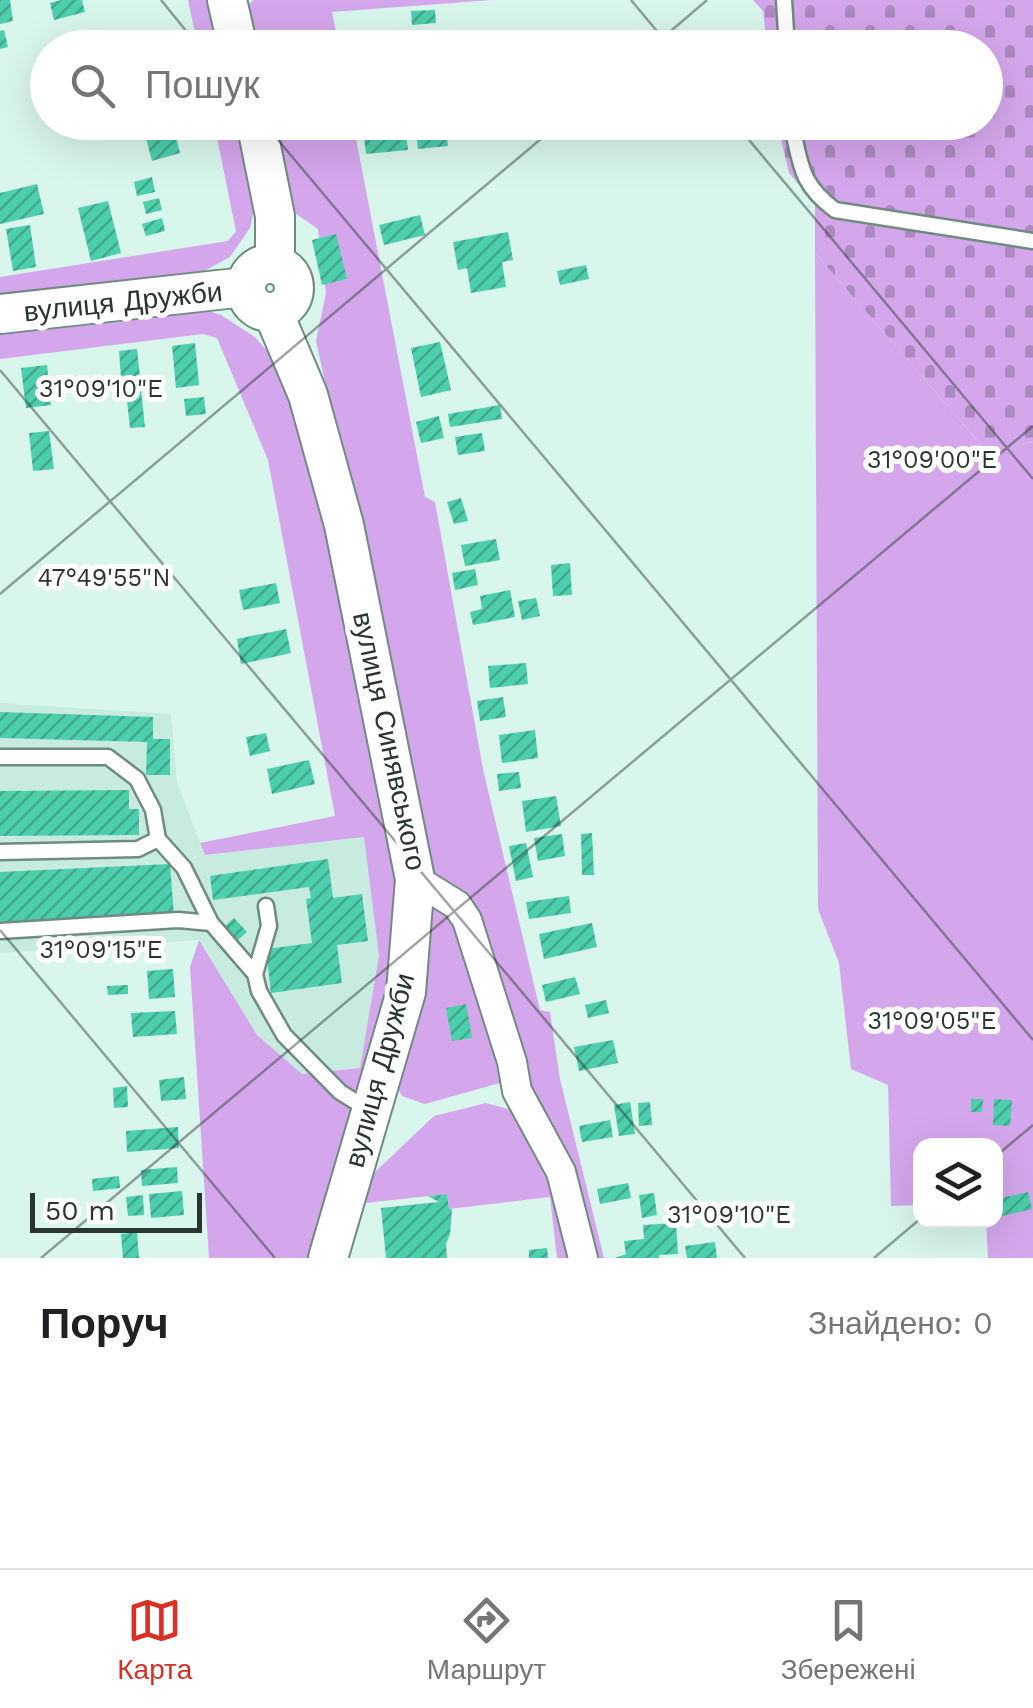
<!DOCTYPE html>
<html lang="uk">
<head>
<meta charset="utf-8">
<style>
	body { margin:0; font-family:"Work Sans",sans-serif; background:#f6f6f6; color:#202124 }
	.controls { position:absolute; right:30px; bottom:30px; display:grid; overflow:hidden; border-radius:20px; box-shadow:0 10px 40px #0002 }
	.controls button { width:90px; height:90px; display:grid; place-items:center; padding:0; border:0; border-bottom:2px solid #e0e0e0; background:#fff; color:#202124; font:50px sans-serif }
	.scale { position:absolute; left:30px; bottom:25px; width:172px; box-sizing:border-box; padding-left:10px; border:5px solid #2a3531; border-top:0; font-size:28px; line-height:35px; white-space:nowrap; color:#2a3531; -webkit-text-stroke:8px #fff; paint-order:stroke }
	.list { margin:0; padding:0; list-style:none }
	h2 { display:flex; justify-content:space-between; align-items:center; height:130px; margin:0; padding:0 40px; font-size:42px }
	h2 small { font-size:32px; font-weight:400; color:#757577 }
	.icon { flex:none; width:55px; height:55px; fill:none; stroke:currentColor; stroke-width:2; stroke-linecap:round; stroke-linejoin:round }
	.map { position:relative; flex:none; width:1033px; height:1258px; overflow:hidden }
	.search { position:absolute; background:#fff; box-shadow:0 10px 40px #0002; left:30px; right:30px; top:30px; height:110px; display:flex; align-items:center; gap:25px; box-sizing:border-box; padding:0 35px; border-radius:55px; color:#757577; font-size:38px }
	.sheet { height:310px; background:#fff }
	nav { display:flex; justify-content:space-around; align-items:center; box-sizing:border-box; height:140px; border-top:2px solid #e0e0e0; background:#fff; font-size:28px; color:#757577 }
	nav a { display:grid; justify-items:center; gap:5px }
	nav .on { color:#d93025 }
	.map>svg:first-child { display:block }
	.built { fill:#c7ecdf }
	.grass { fill:#d4a7ec }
	.cemetery { fill:url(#cemetery-stones) }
	.building { fill:url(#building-hatch) }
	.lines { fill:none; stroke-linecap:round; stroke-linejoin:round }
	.lane-casing { stroke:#708b81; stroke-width:19 }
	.street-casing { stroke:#708b81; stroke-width:32 }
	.secondary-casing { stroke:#708b81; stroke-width:42 }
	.lane { stroke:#fff; stroke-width:14 }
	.street { stroke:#fff; stroke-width:28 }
	.secondary { stroke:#fff; stroke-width:38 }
	.ticks { fill:none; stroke:#2a3531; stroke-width:2.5; stroke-opacity:0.45 }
	.labels { text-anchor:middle; stroke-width:10; stroke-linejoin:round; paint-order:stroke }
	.street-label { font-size:28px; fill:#2a3531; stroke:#fff }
	.ticks-label { font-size:25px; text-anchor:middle; fill:#2a3531; stroke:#fff; stroke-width:10; stroke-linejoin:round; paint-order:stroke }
</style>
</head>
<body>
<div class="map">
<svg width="1033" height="1258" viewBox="0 0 1033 1258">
	<defs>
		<pattern id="cemetery-stones" width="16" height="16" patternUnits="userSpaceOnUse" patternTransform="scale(2.5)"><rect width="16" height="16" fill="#d4a7ec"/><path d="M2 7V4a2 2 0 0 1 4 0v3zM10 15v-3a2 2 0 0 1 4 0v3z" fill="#ac89c0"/></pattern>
		<pattern id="building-hatch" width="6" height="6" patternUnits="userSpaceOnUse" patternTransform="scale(2.5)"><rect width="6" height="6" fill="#4dceac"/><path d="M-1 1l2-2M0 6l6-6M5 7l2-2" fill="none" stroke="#40a88d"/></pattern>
	</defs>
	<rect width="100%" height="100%" fill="#d9f6ec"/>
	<path class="built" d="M0 703 171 714 177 783 205 855 364 837 379 957 360 1068 302 1074 257 1035 199 940 0 953Z"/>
	<path class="grass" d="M188 0H210L221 47H198Z
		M254 0H492L332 12 339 47H250L244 8Z
		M214 123H240L255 204 250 228 230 257 193 277 0 301V277L228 241 236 231Z
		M269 123H353L425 497 435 502 483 769 540 1010 550 1012 560 1079 604 1258H590L528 1095 476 916 433 881 316 341 326 293 318 229 292 211Z
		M815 253 985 449 1033 442V1258H988L986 1221 996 1220V1146H920V1205L891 1206 888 1085 851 1069 839 963 818 909Z
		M186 304 221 315 255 337 276 361 312 441 396 850 397 974 311 1258H209L190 967 199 940 257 1035 302 1074 360 1068 379 956 364 837 205 855 200 843 335 816 268 460 217 338 203 334 0 359V324Z
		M424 899 453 915 489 1038 502 1066 503 1079 500 1083 425 1104 402 1096 395 1083Z
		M486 1103 516 1111 554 1178 578 1258H557L550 1197 449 1209 447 1194 356 1204 375 1172 434 1116Z"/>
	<path class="cemetery" d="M753 0H1033V442L985 449 815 253V203L789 173 777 123 986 122V48L767 47 763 11Z"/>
	<path class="building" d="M0 0H10L13 21 0 24Z
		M61 0H82L85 12 54 20 50 3Z
		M435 10 436 23 412 25 411 11Z
		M4 30 8 47 0 49V31Z
		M149 35 152 48H125L123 40Z
		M173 123 180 153 152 161 144 131Z
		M405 125 408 150 366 154 363 129Z
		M446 130 448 146 418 149 416 133Z
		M152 177 155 192 137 196 134 182Z
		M37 184 44 214 0 224V193Z
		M159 198 162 210 146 214 143 202Z
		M108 201 121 253 91 261 78 208Z
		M420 215 425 235 384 245 379 225Z
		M162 218 165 231 146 236 142 224Z
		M30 225 36 267 13 271 6 229Z
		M508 232 513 260 502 262 506 287 471 293 467 268 458 270 453 242Z
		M336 234 347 279 322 285 312 240Z
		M586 265 589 279 560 285 557 271Z
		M440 342 451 390 421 397 411 348Z
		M195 343 199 385 176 388 172 346Z
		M137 349 140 376 121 378 119 351Z
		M47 365 51 405 26 408 21 368Z
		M141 390 145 427 130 428 126 392Z
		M204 397 206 414 186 416 184 399Z
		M500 405 502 419 450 427 448 414Z
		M439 416 444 438 421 443 416 422Z
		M49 431 54 469 33 471 29 433Z
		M482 433 485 451 458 455 455 437Z
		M461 498 468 521 454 524 447 502Z
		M496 539 500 560 465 566 461 545Z
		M570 563 572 595 553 596 551 565Z
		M475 569 478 585 455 590 452 573Z
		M276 583 280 603 243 610 239 590Z
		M510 590 515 617 473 625 470 612 482 609 480 596Z
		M536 598 540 616 522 620 518 601Z
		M286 629 291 653 241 664 237 639Z
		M526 663 528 684 490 688 488 666Z
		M503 697 506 717 480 721 477 701Z
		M0 712 153 717V739H170V775H146L147 742 0 738Z
		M535 730 538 758 502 763 499 735Z
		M266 733 270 751 250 756 246 737Z
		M309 760 315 784 272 794 267 769Z
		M519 772 521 788 499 791 497 774Z
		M129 790V809H139V835L0 836V791Z
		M556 796 561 826 526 832 522 801Z
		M592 833 594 875H582L581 834Z
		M562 834 565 856 538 861 534 838Z
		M526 843 533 877 516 881 509 846Z
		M328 859 333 898 362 894 368 941 337 945 342 983 271 993 266 949 312 943 306 899 311 898 309 887 213 900 210 876Z
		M170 864 174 915 0 922V872Z
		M569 896 571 913 529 919 526 902Z
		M234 918 247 932 238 940 225 926Z
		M592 923 597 947 544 959 539 934Z
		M173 969 175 997 149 999 147 971Z
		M575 977 580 994 546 1002 542 985Z
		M128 985V994L108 995 107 986Z
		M606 1000 609 1013 588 1018 585 1005Z
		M466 1004 472 1038 452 1041 446 1008Z
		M175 1011 177 1034 133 1037 131 1013Z
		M613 1040 618 1063 579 1071 574 1047Z
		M184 1077 186 1099 161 1101 159 1080Z
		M127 1086 128 1107 114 1108 113 1088Z
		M971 1099H983L982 1112H971Z
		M994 1099 1012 1100 1010 1126 993 1125Z
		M630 1102 635 1134 619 1136 614 1105Z
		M650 1102 652 1125 639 1126 638 1103Z
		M610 1120 613 1137 582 1142 579 1126Z
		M178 1127 179 1148 127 1152 126 1131Z
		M177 1167 178 1183 142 1186 141 1170Z
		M119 1176 120 1188 93 1191 92 1179Z
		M628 1183 631 1198 600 1204 597 1189Z
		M182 1191 184 1215 151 1218 149 1194Z
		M1028 1192 1032 1209 998 1217 996 1199Z
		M654 1193 657 1215 642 1218 639 1195Z
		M447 1194 449 1209H452L450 1234 446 1244 447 1258H386L381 1208 439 1202 428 1196Z
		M143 1195 144 1215 128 1216 126 1197Z
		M676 1223 678 1254 659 1255V1258H615L626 1254 624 1241 644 1239 643 1225Z
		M137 1232 139 1258H123L121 1234Z
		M715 1242 717 1258H687L685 1246Z
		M547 1248 548 1258H529V1250Z"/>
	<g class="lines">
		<defs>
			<path id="lane" d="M784 0 787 48
				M791 122C801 164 799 183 835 210L1033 241
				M0 757H108L137 779 153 810 158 839 184 868 211 923 255 974 259 991 284 1035 340 1092 369 1110
				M0 852 138 849 158 839
				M0 931 178 920 211 923
				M255 974 269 926 266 906"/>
			<path id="street" d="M415 879 457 905 467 920 512 1062 517 1091 561 1172 583 1258"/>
			<path id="secondary" d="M227 0 238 48
				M256 122 275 216V264
				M246 288a24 24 0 1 1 48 0a24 24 0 1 1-48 0Z
				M273 312 308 395 344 525 415 879 406 992 328 1258
				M0 314 245 287"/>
		</defs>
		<use href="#lane" class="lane-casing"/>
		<use href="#street" class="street-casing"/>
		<use href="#secondary" class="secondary-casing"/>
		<use href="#lane" class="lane"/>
		<use href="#street" class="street"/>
		<use href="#secondary" class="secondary"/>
	</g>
	<path class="ticks" d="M161 0 200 48M631 0 671 48M651 48 707 0M263 122 1033 1040M734 122 1033 479M0 370 745 1258M0 594 561 122M0 930 275 1258M996 1156 1033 1125M41 1258 1033 426M874 1258 920 1219"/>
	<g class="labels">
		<g class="street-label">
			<text transform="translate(123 301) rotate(-6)" y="10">вулиця Дружби</text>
			<text transform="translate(390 741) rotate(78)" y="10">вулиця Синявського</text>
			<text transform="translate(379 1070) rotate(-75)" y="10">вулиця Дружби</text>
		</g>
	</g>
	<g class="ticks-label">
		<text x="101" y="397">31°09'10"E</text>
		<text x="932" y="468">31°09'00"E</text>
		<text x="104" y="586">47°49'55"N</text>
		<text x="101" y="958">31°09'15"E</text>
		<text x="932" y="1029">31°09'05"E</text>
		<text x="729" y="1223">31°09'10"E</text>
	</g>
</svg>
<div class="controls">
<button><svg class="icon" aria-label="layers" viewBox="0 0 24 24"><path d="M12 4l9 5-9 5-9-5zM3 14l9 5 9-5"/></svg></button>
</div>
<div class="scale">50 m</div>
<div class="search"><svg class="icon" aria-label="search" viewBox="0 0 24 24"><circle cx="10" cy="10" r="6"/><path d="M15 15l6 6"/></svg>Пошук</div>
</div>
<section class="sheet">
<h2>Поруч<small>Знайдено: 0</small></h2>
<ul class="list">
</ul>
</section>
<nav>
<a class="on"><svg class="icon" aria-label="map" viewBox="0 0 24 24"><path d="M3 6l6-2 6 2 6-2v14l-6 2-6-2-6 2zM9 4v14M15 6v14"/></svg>Карта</a>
<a><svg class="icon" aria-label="directions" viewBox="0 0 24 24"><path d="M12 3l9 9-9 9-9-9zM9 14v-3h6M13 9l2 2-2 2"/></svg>Маршрут</a>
<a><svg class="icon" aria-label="saved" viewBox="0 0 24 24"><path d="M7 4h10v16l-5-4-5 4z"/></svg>Збережені</a>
</nav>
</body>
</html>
